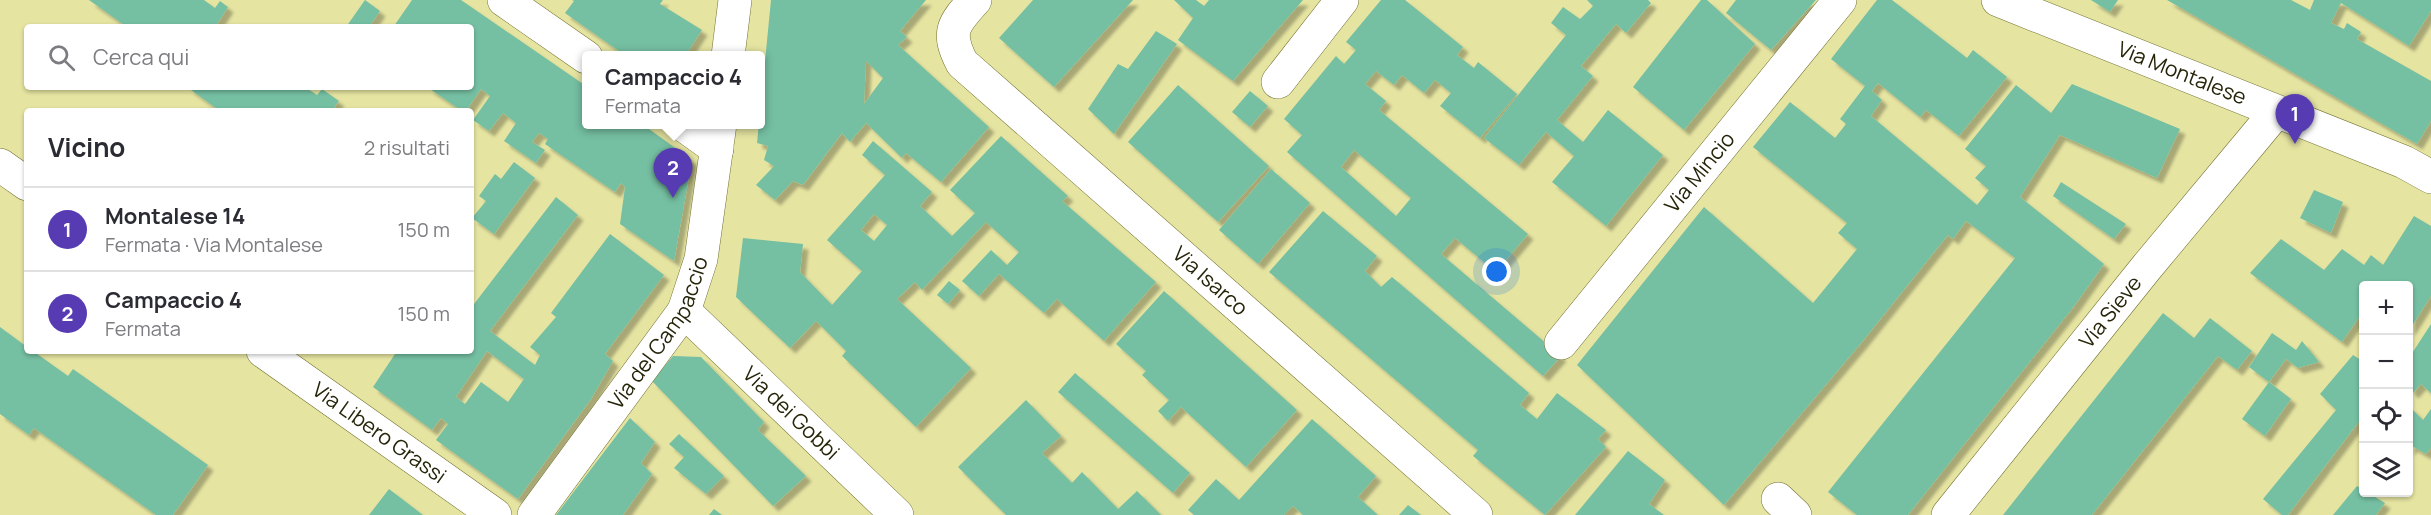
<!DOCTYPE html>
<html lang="it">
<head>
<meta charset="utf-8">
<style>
	body { margin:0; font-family:Manrope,sans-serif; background:#f7f7f7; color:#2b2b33 }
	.controls { position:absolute; right:18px; bottom:18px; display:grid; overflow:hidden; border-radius:6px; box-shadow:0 2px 4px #0004 }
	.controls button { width:54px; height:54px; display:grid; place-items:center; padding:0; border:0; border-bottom:2px solid #e1e1e2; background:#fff; color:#2b2b33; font:30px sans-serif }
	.you { position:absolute; left:1497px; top:272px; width:21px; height:21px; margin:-15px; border:4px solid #fff; border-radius:50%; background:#1a73e8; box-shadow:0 0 0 9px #1a73e833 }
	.badge { display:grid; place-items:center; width:39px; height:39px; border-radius:50%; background:#563bb3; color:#fff; font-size:20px; font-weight:700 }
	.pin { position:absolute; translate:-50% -50px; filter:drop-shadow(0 2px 3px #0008) }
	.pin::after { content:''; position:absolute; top:32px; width:21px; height:18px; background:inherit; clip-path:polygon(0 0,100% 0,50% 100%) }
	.popup { position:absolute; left:582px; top:51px; width:183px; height:78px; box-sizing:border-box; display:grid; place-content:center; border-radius:6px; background:#fff; filter:drop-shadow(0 2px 4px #0005); font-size:20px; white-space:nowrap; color:#7c7c81 }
	.popup b { font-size:22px; color:#2b2b33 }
	.popup::after { content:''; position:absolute; left:50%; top:100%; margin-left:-12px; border:12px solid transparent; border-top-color:#fff }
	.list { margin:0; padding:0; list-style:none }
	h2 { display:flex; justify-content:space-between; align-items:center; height:78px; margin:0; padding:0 24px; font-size:26px }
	h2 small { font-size:20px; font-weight:400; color:#7c7c81 }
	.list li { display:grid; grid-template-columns:39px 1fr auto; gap:18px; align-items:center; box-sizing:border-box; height:84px; padding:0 24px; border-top:2px solid #e1e1e2 }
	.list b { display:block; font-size:22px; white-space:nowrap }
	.list p { margin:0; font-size:20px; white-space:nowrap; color:#7c7c81 }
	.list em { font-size:20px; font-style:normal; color:#7c7c81 }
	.icon { flex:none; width:33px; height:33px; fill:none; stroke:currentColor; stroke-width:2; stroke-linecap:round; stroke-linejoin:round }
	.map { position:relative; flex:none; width:2431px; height:515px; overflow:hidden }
	.search { position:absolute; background:#fff; box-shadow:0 2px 4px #0004; left:24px; top:24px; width:450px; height:66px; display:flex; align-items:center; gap:15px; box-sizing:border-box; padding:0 21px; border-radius:6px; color:#7c7c81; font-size:22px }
	.panel { position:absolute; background:#fff; box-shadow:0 2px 4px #0004; left:24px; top:108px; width:450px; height:246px; border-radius:6px }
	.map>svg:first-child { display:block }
	.building { fill:#75bfa2; fill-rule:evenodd; filter:url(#shadow) }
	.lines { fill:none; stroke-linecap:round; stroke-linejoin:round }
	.minor-casing { stroke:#727131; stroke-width:34 }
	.minor { stroke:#fff; stroke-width:33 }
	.labels { text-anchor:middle; stroke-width:4.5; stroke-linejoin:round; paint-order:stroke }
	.street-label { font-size:21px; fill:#26250a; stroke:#fff }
</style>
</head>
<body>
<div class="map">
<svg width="2431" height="515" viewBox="0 0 2431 515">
	<defs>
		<filter id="shadow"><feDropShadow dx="5.5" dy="5.5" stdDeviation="1.5" flood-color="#0004"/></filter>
	</defs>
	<rect width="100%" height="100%" fill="#e5e4a1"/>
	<path class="building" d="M89 0H204L215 8 220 1 228 7 215 27H127Z
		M365 0 380 11 369 27H346Z
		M412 0H461L586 86V124H642L692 160 674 261 620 224 625 187 621 183 615 192 545 144 548 139 539 133 532 142 545 150 536 163 504 141 516 123 503 113 489 131 473 120 490 96 481 89 466 111H462L427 87H471V27H396L394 26Z
		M572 0H663L660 4 702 30 685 56H626L565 13 574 1Z
		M771 0H926L900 31 907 37 898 45 989 127 941 182 906 153 902 158 866 123 850 142 842 133 803 185 793 181 775 200 756 185 774 166 764 160 768 146 757 143ZM866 61 883 78 864 104Z
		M1033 0H1133L1054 87 999 38Z
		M1174 0H1196L1204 6 1209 0H1303L1233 81 1178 40 1193 18Z
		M1381 0H1405L1463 47 1457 55 1474 68 1478 62 1517 94 1480 138 1440 106 1451 93 1435 80 1424 93 1402 75 1394 85 1376 71 1365 84 1386 101 1379 110 1528 234 1496 272 1455 238 1441 254 1561 356 1543 376 1287 152 1302 135 1284 119 1336 56 1344 64 1356 50 1346 42ZM1354 150 1411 198 1396 216 1341 167Z
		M1587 0H1648L1651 3 1626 33 1616 24 1581 66 1593 76 1557 120 1583 142 1608 110 1663 155 1606 226 1552 182 1574 156 1546 132 1519 165 1484 138 1566 35 1551 23 1563 7 1580 19 1593 6Z
		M1701 0H1707L1755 44 1684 130 1633 87Z
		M1736 0H1816L1771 50 1726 13Z
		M1877 0H1892L1967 58 1973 50 2007 77 1959 136 1926 110 1920 117 1878 83 1872 91 1882 100 1871 116 1977 205 1989 190 1975 178 1986 166 1965 149 2016 85 2051 113 2072 84 2180 129 2157 178 2060 135 2020 197 2104 264 2075 305 1908 515H1857L1828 492 2015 258 1966 221 1953 239 1948 235 1862 342 1724 505 1577 365 1704 207 1813 303 1857 249 1838 233 1847 223 1753 147 1790 102 1835 138 1846 124 1840 119 1865 86 1831 59Z
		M2091 0H2118L2110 12Z
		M2167 0H2291L2310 10 2314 0H2431V11L2409 46 2341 3 2331 23 2344 29 2347 23 2361 32 2357 39 2431 81V121L2417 144Z
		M1156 31 1177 44 1114 134 1088 109 1118 64 1128 69Z
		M1178 85 1269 166 1218 222 1128 142Z
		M187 87H305L317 95 322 89 339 101 334 107 340 111H220Z
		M1250 91 1268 106 1250 127 1232 112Z
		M1001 136 1068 196 1062 201 1156 282 1104 341 1057 299 1044 313 999 274 979 296 962 281 991 250 1007 265 1019 252 986 222 922 290 915 282 897 299 971 368 916 427 842 356 846 351 816 321 790 348 736 297 743 238 803 244 800 272 832 305 862 271 827 240 885 175 862 155 873 141 932 192 920 206 952 236 975 213 950 190ZM874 214 887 225 874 241 861 230Z
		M514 162 535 178 494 234 472 218 486 201 479 196 495 174 501 179Z
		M1271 169 1310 203 1258 264 1219 230Z
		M2061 182 2126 224 2114 239 2053 196Z
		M2314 190 2343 202 2331 233 2300 218Z
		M556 197 578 215 490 331 535 365 540 355 530 347 556 317 551 313 610 234 664 275 605 354 613 361 591 399 518 499 436 440 448 424 441 418 432 430 373 387 397 351H471V308ZM487 351 524 379 508 402 481 382 465 404 456 397Z
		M1323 211 1377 256 1365 271 1381 287 1392 277 1529 393 1520 405 1537 419 1557 393 1606 430 1598 439 1606 447 1545 515 1473 456 1478 450 1269 272Z
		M2414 216 2431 226V296L2409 331V285H2364V310L2342 342 2250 273 2281 239 2324 270 2342 249 2364 265 2371 255 2383 265Z
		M949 281 960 290 948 304 937 295Z
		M1164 291 1297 410 1246 467 1181 407 1168 421 1158 411 1169 400 1142 375 1146 371 1116 344Z
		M2163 313 2194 338 2210 318 2252 351 2237 370 2218 356 2092 515H2003Z
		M2431 324V393L2421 384 2413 393 2409 389V358Z
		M0 327 27 347V351H33L68 376 73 369 208 465 173 515H156L34 428 29 435 0 414Z
		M2272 333 2296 350 2302 341 2319 362 2298 368 2286 359 2269 382 2249 367Z
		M2353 355 2364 362V415L2288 515H2282L2263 499 2336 410 2320 394Z
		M673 356 701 357 764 422 758 430 806 476 773 506 652 381Z
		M1075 373 1190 473 1173 493 1058 392Z
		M2269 382 2291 399 2265 436 2242 419Z
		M1026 400 1061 436 1042 453 1072 483 1082 472 1118 509 1137 491 1161 515H1006L958 467Z
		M2409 406 2423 420 2431 409V448L2426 454 2412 446 2409 451Z
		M630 418 655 442 641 463 652 474 623 515H556Z
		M1312 419 1376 476 1358 497 1378 515H1303L1293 506 1284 515H1194L1188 510 1216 479 1239 500Z
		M679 434 724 476 706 494 674 468 684 457 669 444Z
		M1628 451 1665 480 1649 504 1664 515H1575Z
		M2357 486 2385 503 2376 515H2333Z
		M389 489 423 515H369Z
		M1408 505 1421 515H1399Z
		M714 509 722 515H709Z"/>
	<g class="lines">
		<defs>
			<g id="minor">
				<path d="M504 0 586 57"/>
				<path id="s1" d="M975 0C953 24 946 32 962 63L1476 515"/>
				<path id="s2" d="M1998 0 2404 162 2431 177"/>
				<path d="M728 56 735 0"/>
				<path d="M1278 82 1342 0"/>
				<path d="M682 124 717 149"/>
				<path d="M0 165 27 184"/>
				<path id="s3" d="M684 311 897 515"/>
				<path id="s4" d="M1561 343 1840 0"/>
				<path id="s5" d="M263 351 495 515"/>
				<path d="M1778 499 1795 515"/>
				<path id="s6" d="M534 515 684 311 701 259 720 124"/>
				<path id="s7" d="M1948 515 2146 268 2276 112"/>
			</g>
		</defs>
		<use href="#minor" class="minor-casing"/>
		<use href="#minor" class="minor"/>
	</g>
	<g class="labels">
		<g class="street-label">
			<text dy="7" stroke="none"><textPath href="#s2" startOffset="198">Via Montalese</textPath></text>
			<text dy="7" stroke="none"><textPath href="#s4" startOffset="220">Via Mincio</textPath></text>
			<text dy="7" stroke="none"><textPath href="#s1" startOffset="402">Via Isarco</textPath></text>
			<text dy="7" stroke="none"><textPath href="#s7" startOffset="260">Via Sieve</textPath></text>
			<text dy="7" stroke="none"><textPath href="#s6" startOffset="222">Via del Campaccio</textPath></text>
			<text dy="7" stroke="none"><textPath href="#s3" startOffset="148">Via dei Gobbi</textPath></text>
			<text dy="7" stroke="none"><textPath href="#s5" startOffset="142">Via Libero Grassi</textPath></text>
		</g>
	</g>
</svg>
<div class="controls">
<button>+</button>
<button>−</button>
<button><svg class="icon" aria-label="locate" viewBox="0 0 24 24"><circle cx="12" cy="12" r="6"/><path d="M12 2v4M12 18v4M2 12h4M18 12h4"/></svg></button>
<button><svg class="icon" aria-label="layers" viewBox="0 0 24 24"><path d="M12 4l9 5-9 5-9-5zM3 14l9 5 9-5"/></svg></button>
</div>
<div class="you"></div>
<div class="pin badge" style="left:2295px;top:144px">1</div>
<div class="pin badge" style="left:673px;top:198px">2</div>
<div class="popup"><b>Campaccio 4</b>Fermata</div>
<div class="search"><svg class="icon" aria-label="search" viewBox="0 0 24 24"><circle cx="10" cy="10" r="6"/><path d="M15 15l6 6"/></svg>Cerca qui</div>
<section class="panel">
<h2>Vicino<small>2 risultati</small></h2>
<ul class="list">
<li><span class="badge">1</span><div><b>Montalese 14</b><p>Fermata · Via Montalese</p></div><em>150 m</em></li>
<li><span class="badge">2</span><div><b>Campaccio 4</b><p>Fermata</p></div><em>150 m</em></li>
</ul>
</section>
</div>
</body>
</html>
